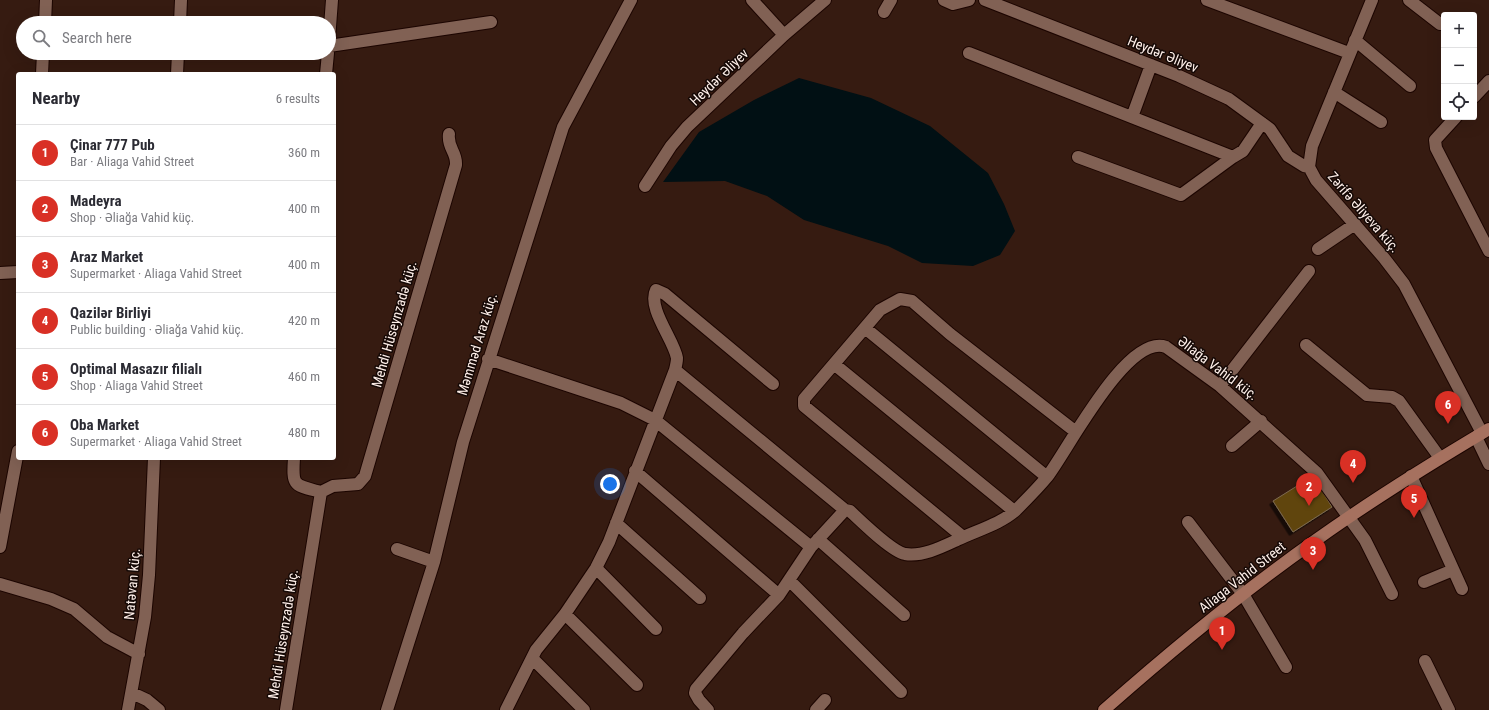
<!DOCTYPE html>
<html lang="en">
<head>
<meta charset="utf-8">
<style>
	body { margin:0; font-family:"Roboto Condensed",sans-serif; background:#f7f7f7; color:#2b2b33 }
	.controls { position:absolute; right:12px; top:12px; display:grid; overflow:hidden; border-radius:4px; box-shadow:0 4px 16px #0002 }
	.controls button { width:36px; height:36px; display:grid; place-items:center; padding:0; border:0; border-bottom:1px solid #e1e1e2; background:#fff; color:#2b2b33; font:20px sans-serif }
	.you { position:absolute; left:610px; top:484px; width:14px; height:14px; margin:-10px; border:3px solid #fff; border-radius:50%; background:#1a73e8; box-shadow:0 0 0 6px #1a73e833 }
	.badge { display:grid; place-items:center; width:26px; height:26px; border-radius:50%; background:#d93025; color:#fff; font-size:13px; font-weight:700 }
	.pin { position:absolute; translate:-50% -33px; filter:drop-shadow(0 1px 2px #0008) }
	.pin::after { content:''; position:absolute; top:21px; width:14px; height:12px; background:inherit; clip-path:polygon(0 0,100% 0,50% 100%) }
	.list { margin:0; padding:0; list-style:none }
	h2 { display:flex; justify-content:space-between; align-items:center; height:52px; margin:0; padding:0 16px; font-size:17px }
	h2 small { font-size:13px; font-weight:400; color:#7c7c81 }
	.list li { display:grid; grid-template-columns:26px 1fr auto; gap:12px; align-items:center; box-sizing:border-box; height:56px; padding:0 16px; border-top:1px solid #e1e1e2 }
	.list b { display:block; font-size:15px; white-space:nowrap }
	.list p { margin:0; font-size:13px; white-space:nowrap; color:#7c7c81 }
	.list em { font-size:13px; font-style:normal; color:#7c7c81 }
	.icon { flex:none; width:22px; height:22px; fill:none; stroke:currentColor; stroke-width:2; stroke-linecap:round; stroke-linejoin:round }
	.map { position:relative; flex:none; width:1489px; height:710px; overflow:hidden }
	.search { position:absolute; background:#fff; box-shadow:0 4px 16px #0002; left:16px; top:16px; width:320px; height:44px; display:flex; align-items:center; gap:10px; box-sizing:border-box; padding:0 14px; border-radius:22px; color:#7c7c81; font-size:15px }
	.panel { position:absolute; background:#fff; box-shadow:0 4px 16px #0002; left:16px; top:72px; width:320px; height:388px; border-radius:4px }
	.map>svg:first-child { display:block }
	.water { fill:#011014 }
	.building { fill:#614410; stroke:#7d6b50; filter:url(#shadow) }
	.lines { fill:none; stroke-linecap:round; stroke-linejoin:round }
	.street-casing { stroke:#1c0500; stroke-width:14 }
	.secondary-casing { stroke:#1c0500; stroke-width:14 }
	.street { stroke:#816154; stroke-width:12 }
	.secondary { stroke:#a6715f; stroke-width:12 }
	.labels { text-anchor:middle; stroke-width:3; stroke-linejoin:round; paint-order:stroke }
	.street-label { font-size:14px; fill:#fff0ea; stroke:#150906 }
</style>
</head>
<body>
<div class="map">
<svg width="1489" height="710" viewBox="0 0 1489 710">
	<defs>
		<filter id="shadow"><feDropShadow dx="-3.5" dy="3.5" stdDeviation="0" flood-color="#0009"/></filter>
	</defs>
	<rect width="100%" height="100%" fill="#361b11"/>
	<path class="water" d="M799 78 871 98 930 126 988 173 1004 204 1015 231 1000 255 973 266 922 263 888 246 804 220 767 196 725 181 663 182 699 132 754 100Z"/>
	<path class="building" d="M1313 476 1332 507 1293 532 1273 501Z"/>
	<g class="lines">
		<defs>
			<path id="street" d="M752 0 784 35
				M944 0 953 4 969 0
				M985 0 1179 76 1229 99 1270 129 1288 156 1304 166 1309 167
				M1207 0 1349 53
				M1372 0 1312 146 1309 167 1316 180 1384 258 1404 284 1482 433
				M1409 0 1440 24
				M884 12 891 0
				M45 23 46 0
				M180 23 181 0
				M329 40 332 0
				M1355 40 1410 86
				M329 46 491 22
				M969 53 1233 157 1243 151 1262 123
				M42 74 43 53
				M177 74 178 53
				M326 74 328 53
				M1334 92 1381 122
				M1474 97 1489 81
				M1132 117 1151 65
				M1456 117 1435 140 1436 148 1489 251
				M1078 157 1181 195 1233 157
				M645 186 671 146 687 127 784 35 825 0
				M1318 249 1355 224
				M0 273 18 272
				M865 328 1047 477
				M1306 345 1367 395 1392 397 1399 401 1440 458
				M488 359 621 403 655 420 811 547
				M834 364 1014 511
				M675 370 845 510
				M1220 386 1309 271
				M1476 437 1489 464
				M1232 446 1261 421
				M635 471 779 595
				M1411 476 1462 589
				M321 492 333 486 358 484 365 476 456 165C457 152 447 148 449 134
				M1188 522 1243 594 1286 667
				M616 523 700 598
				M963 537 804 406V399L880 310 900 299 912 301 950 334 1076 432
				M818 539 904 615
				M0 547 18 451
				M397 549 434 562
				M596 568 656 629
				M789 580 901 692
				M1424 582 1453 570
				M0 584 51 599 74 609 107 637 139 654
				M565 614 637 685
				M532 658 584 710
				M1425 661 1449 710
				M132 693 147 700 159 710
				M128 710 145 617 149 575 154 458
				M286 710 321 492C294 485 292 487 294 458
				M387 710 434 562 463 442 563 127 631 0
				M506 710 536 650 565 614 596 568 609 542 675 370C676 366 677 362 677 358 674 340 647 308 656 290L665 294 773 384
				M708 710 699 700 695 693 696 689 743 633 779 595 811 547 845 510 850 511C862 522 891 551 905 554 922 557 942 547 957 540 975 531 1001 524 1016 510 1026 500 1038 488 1047 477 1068 450 1127 333 1166 347L1220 386 1317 473 1365 540 1392 594
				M816 710 825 700"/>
			<path id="secondary" d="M1104 710C1172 650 1242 592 1316 540 1372 500 1430 464 1489 429"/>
		</defs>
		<use href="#street" class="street-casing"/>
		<use href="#secondary" class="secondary-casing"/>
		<use href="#street" class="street"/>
		<use href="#secondary" class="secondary"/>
	</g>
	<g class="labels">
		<g class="street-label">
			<text transform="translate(1163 54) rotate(22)" y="5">Heydər Əliyev</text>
			<text transform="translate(719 77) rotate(-44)" y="5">Heydər Əliyev</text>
			<text transform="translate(1364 212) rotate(49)" y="5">Zərifə Əliyeva küç.</text>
			<text transform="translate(394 324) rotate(-74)" y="5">Mehdi Hüseynzadə küç.</text>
			<text transform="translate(477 344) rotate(-73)" y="5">Məmməd Araz küç.</text>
			<text transform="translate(1218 368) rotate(37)" y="5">Əliağa Vahid küç.</text>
			<text transform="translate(1242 577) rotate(-38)" y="5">Aliaga Vahid Street</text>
			<text transform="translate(132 584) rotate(-85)" y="5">Natəvan küç.</text>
			<text transform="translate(283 634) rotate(-81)" y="5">Mehdi Hüseynzadə küç.</text>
		</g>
	</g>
</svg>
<div class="controls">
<button>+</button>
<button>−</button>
<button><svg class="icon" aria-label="locate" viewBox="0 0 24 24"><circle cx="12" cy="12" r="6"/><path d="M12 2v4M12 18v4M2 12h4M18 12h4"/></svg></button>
</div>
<div class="you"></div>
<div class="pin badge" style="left:1222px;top:650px">1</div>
<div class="pin badge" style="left:1309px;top:506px">2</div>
<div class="pin badge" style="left:1313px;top:570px">3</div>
<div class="pin badge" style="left:1353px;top:483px">4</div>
<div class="pin badge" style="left:1414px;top:518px">5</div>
<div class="pin badge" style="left:1448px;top:424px">6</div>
<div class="search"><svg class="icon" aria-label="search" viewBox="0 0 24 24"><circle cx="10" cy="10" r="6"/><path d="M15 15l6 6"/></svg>Search here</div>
<section class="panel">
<h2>Nearby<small>6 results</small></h2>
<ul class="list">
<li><span class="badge">1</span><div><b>Çinar 777 Pub</b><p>Bar · Aliaga Vahid Street</p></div><em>360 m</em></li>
<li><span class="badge">2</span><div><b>Madeyra</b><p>Shop · Əliağa Vahid küç.</p></div><em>400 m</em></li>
<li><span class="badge">3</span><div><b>Araz Market</b><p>Supermarket · Aliaga Vahid Street</p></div><em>400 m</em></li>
<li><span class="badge">4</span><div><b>Qazilər Birliyi</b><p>Public building · Əliağa Vahid küç.</p></div><em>420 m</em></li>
<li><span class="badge">5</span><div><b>Optimal Masazır filialı</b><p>Shop · Aliaga Vahid Street</p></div><em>460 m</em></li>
<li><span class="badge">6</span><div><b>Oba Market</b><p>Supermarket · Aliaga Vahid Street</p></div><em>480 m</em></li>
</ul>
</section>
</div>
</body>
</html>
